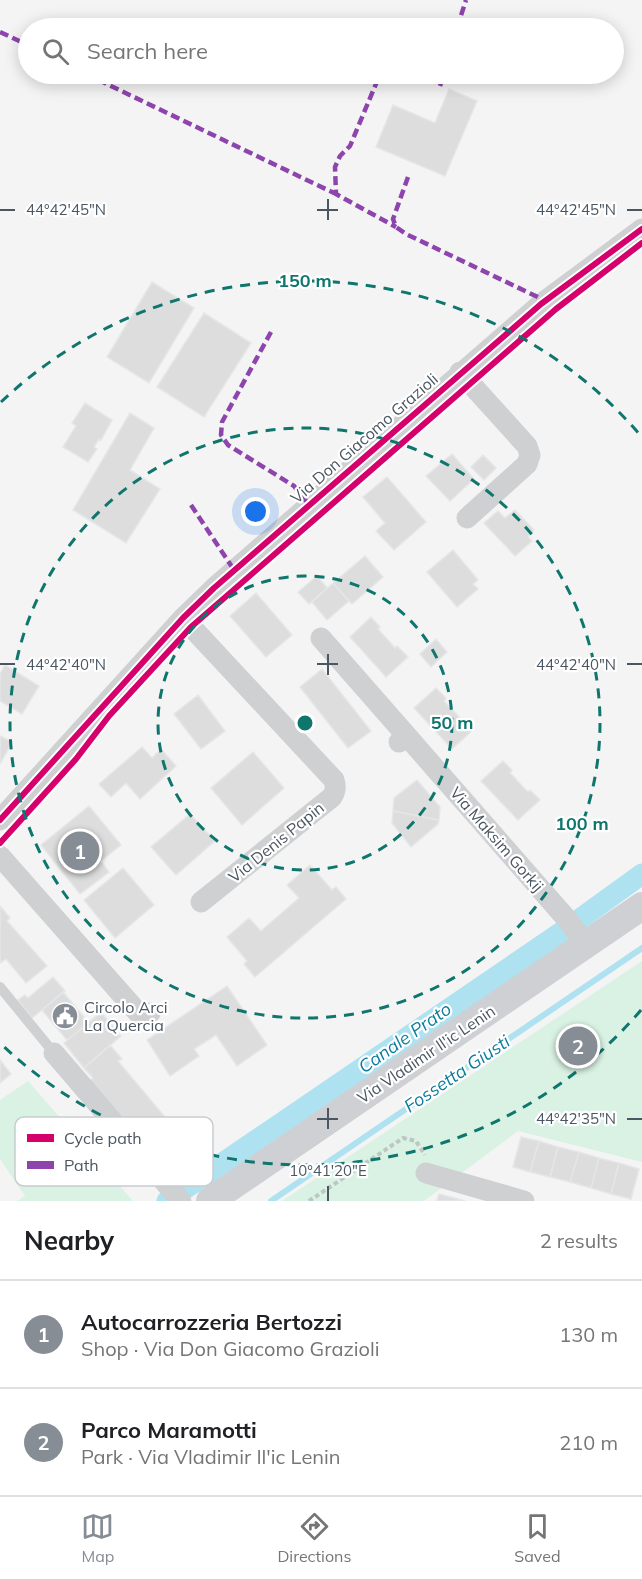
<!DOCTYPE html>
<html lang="en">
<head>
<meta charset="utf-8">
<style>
	body { margin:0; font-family:Mulish,sans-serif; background:#f2f2f2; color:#202124 }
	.you { position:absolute; left:256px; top:512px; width:21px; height:21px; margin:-15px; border:4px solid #fff; border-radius:50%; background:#1a73e8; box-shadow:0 0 0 9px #1a73e833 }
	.badge { display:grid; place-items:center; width:39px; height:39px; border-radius:50%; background:#868d94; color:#fff; font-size:20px; font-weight:700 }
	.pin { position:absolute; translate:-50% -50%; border:3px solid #fff; box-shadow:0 2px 6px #0006 }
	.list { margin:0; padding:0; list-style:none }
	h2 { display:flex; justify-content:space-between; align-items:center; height:78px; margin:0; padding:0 24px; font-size:26px }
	h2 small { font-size:20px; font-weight:400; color:#757577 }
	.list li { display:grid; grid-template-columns:39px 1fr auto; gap:18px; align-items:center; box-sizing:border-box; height:108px; padding:0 24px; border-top:2px solid #e0e0e0 }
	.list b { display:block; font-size:22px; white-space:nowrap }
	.list p { margin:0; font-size:20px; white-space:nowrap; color:#757577 }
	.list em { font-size:20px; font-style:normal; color:#757577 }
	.icon { flex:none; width:33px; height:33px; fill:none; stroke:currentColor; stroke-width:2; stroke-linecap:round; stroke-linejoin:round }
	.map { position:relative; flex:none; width:642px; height:1201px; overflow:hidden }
	.search { position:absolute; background:#fff; box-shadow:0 3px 15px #0003; left:18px; right:18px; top:18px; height:66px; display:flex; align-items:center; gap:15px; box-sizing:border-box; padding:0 21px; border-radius:33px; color:#757577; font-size:22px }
	.sheet { height:294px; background:#fff }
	nav { display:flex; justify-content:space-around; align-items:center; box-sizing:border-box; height:84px; border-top:2px solid #e0e0e0; background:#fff; font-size:16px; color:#757577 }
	nav a { display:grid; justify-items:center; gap:3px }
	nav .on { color:#868d94 }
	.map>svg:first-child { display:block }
	.green { fill:#d9f2e3 }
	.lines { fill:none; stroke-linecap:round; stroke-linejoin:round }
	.stream { stroke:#aee2f0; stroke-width:6 }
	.canal { stroke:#aee2f0; stroke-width:21 }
	.building { fill:#ddddde; stroke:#e5e6e7; stroke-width:1.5 }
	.path { stroke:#bcc7c4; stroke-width:4; stroke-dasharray:4.5 3; stroke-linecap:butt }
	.lane { stroke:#ced0d2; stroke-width:10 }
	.street { stroke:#ced0d2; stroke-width:21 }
	.secondary { stroke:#ced0d4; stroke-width:28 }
	.quiet { stroke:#8e44ad; stroke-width:4.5; stroke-dasharray:9 4.5; stroke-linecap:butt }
	.cycleway-casing { stroke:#fff; stroke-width:10 }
	.cycleway { stroke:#d6006c; stroke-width:6 }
	.ticks { fill:none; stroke:#4a5661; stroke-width:2 }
	.ring { fill:none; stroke:#0f766e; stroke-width:3; stroke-dasharray:10 8 }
	.labels { text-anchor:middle; stroke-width:4.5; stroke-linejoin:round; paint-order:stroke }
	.street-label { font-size:16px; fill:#4a5661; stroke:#fff }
	.poi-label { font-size:16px; fill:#4a5661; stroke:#fff; text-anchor:start }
	.water-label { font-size:18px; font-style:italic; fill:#0c7c9b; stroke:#fff }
	.key { fill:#fff; stroke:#c9ccd0; stroke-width:1.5 }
	.key-label { font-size:16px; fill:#4a5661 }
	.ticks-label { font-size:15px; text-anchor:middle; fill:#4a5661; stroke:#fff; stroke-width:4.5; stroke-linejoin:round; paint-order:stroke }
	.centre { fill:#0f766e; stroke:#fff; stroke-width:3 }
	.ring-label { font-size:18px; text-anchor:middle; font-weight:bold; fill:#0f766e; stroke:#fff; stroke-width:4.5; stroke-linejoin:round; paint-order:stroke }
</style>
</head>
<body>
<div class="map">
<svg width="642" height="1201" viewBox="0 0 642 1201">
	<rect width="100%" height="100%" fill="#f4f4f4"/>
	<path class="green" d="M642 961V1162L518 1131 424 1201H282Z
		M28 1081 133 1201H17L25 1196 0 1159V1100Z"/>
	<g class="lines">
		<path class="stream" d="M271 1201 642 948"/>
		<path class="canal" d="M167 1201 566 929 642 874"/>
	</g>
	<path class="building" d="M449 89 477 101 445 176 376 147 393 105 435 123Z
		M152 282 194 308 149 383 107 357Z
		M204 313 251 343 204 417 157 387Z
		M85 403 112 420 101 440 99 439 94 447 97 449 88 462 63 447 76 426 72 423Z
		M130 413 154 428 130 470 160 489 126 543 73 510Z
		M452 454 474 479 450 501 426 476Z
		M483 455 496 468 484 480 471 467Z
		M387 477 426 522 394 550 376 531 385 523 363 497Z
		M515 510 534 530 528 537 532 541 515 556 484 523 498 511 505 518Z
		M453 550 478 580 473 584 478 589 457 607 427 572Z
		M365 556 383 577 352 604 333 583Z
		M317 576 327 588 309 604 298 592Z
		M333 583 349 601 327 620 312 602Z
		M256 593 292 635 266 657 230 616Z
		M371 617 380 627 378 629 395 648 397 646 408 657 386 677 350 637Z
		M436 639 447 652 431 667 420 654Z
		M5 665 39 686 22 714 0 701V674Z
		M322 669 371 731 348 748 300 687Z
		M436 688 446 698 444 701 462 720 464 718 474 729 452 749 414 708Z
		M198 695 225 731 201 749 174 714Z
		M0 736 12 742 0 764Z
		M142 747 152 758 161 749 176 766 140 799 126 783 111 797 99 784Z
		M253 752 284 788 242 825 211 788Z
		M503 761 512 770 510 773 528 792 530 790 540 800 518 820 481 781Z
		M417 780 440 807 439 820 393 811 394 798Z
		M89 806 121 845 101 861 109 872 80 894 41 845Z
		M393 811 439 820 438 824 411 847 392 823Z
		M190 814 215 841 176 875 151 847Z
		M310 865 332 890 336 887 346 899 255 977 244 964 247 961 227 937 249 918 261 931 299 898 287 885Z
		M123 868 154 905 115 938 84 900Z
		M0 906 10 918 7 921 47 966 26 983 6 959 0 963Z
		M53 977 65 991 32 1018 18 1000 25 995 28 998Z
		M227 986 267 1045 237 1066 216 1035 194 1049 199 1056 170 1076 147 1040Z
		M63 992 89 1023 67 1040 42 1010Z
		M101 1012 121 1036 84 1068 64 1043Z
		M110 1045 122 1059 118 1061 169 1122 140 1146 89 1081 93 1078 84 1068Z
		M0 1060 11 1074 0 1083Z
		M521 1137 539 1141 530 1172 513 1167Z
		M539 1141 558 1147 550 1177 530 1172Z
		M558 1147 579 1152 570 1182 550 1177Z
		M579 1152 599 1158 591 1188 570 1182Z
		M599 1158 619 1163 611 1194 591 1188Z
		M619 1163 639 1169 631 1199 611 1194Z
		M439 1194 465 1201H437Z"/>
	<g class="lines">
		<path class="path" d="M309 1201 403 1138 416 1141 425 1155"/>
		<path class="lane" d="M0 987 54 1053"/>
		<path class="street" d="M460 372 527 446 530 455 527 464 467 518
			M183 618 334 780C336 786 336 791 332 797L201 902
			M321 638 406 735
			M399 742 406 735 565 917 586 944
			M0 820 183 618 214 588 541 304 642 229
			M0 856 140 1015 150 1013
			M54 1053 181 1201
			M426 1173 524 1201"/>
		<path class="secondary" d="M210 1201 642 906"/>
		<path class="quiet" d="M457 28 466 0
			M0 32 28 45
			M86 74 336 194
			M378 79 350 146 340 156 335 167 336 194 396 227
			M440 86 444 74
			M408 177 393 219 396 227 406 234 546 301
			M271 332 222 422 221 435 228 445 294 486 309 505
			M191 505 234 570"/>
		<defs>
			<path id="cycleway" d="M0 820 183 618 214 588 541 304 642 229
				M0 843 76 759 109 716 191 627 556 309 642 243"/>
		</defs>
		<use href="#cycleway" class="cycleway-casing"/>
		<use href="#cycleway" class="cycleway"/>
	</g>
	<path class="ticks" d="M328 199V220M0 210H15M317 210H338M627 210H642M328 654V675M0 664H15M317 664H338M627 664H642M328 1108V1129M317 1119H338M627 1119H642M328 1186V1201"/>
	<g class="ring">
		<circle cx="305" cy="723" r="147"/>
		<circle cx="305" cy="723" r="295"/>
		<path d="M641 1010A442 442 0 0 1 1 1044M1 402A442 442 0 0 1 641 436"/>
	</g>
	<defs>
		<symbol id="civic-disc" viewBox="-11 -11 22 22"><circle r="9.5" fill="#868d94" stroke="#fff"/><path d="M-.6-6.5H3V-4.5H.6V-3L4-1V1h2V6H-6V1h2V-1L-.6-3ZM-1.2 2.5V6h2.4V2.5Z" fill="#fff"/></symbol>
	</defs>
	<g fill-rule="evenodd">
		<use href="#civic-disc" x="50" y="1001" width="30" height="30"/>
	</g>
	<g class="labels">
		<g class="street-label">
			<text transform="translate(364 438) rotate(-41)" y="6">Via Don Giacomo Grazioli</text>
			<text transform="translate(497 839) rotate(49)" y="6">Via Maksim Gorkij</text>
			<text transform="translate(276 842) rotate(-39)" y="6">Via Denis Papin</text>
			<text transform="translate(426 1054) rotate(-34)" y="6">Via Vladimir Il'ic Lenin</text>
		</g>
		<g class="poi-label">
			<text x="84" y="1013">Circolo Arci<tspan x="84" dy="18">La Quercia</tspan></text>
		</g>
		<g class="water-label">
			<text transform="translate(405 1038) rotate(-35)" y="6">Canale Prato</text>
			<text transform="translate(457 1074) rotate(-34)" y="6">Fossetta Giusti</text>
		</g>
	</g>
	<rect x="15" y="1117" width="198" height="69" rx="9" class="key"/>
	<rect x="27" y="1134" width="27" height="8" fill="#d6006c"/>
	<rect x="27" y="1161" width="27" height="8" fill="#8e44ad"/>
	<g class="key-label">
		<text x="64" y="1144">Cycle path</text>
		<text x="64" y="1171">Path</text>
	</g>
	<g class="ticks-label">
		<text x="66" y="215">44°42'45"N</text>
		<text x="576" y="215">44°42'45"N</text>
		<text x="66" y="670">44°42'40"N</text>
		<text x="576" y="670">44°42'40"N</text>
		<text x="576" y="1124">44°42'35"N</text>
		<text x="328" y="1176">10°41'20"E</text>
	</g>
	<circle cx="305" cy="723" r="9" class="centre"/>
	<g class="ring-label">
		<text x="305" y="287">150 m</text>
		<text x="452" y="729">50 m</text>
		<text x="582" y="830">100 m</text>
	</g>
</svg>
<div class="you"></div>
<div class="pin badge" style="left:80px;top:851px">1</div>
<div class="pin badge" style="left:578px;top:1046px">2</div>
<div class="search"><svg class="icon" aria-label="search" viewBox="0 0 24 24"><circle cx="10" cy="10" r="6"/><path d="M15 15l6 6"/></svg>Search here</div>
</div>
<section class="sheet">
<h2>Nearby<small>2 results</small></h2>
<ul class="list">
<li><span class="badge">1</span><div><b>Autocarrozzeria Bertozzi</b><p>Shop · Via Don Giacomo Grazioli</p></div><em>130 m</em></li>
<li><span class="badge">2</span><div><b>Parco Maramotti</b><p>Park · Via Vladimir Il'ic Lenin</p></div><em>210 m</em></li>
</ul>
</section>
<nav>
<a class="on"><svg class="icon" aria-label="map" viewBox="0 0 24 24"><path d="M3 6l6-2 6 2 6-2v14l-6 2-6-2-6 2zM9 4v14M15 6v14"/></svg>Map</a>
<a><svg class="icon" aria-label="directions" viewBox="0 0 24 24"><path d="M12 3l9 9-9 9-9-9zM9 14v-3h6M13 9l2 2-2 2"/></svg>Directions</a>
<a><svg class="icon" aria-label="saved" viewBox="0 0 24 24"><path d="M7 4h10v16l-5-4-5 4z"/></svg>Saved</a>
</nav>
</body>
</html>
